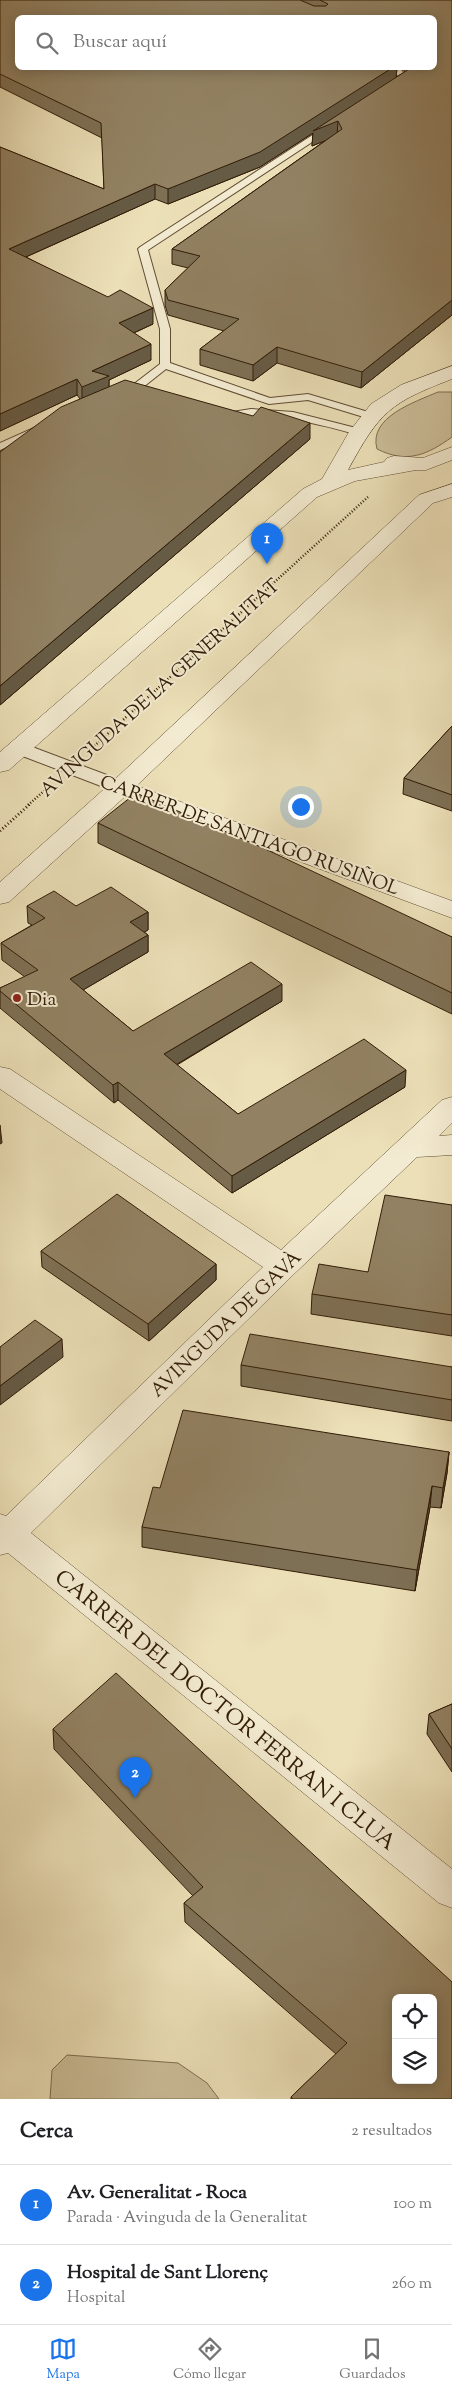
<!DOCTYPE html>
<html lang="es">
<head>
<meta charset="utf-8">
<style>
	body { margin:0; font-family:"Sorts Mill Goudy",serif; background:#f6f6f6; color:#202124 }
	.controls { position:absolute; right:15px; bottom:15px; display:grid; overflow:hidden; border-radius:8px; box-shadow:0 2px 12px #0003 }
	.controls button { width:45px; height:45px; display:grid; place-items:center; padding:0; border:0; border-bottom:1px solid #e0e0e0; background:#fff; color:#202124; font:25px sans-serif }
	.you { position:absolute; left:300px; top:806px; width:18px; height:18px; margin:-12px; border:4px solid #fff; border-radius:50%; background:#1a73e8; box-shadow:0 0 0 8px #1a73e833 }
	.badge { display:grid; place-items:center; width:32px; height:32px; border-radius:50%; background:#1a73e8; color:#fff; font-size:16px; font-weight:700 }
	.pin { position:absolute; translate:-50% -41px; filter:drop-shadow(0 1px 2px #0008) }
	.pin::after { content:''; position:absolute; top:26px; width:18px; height:15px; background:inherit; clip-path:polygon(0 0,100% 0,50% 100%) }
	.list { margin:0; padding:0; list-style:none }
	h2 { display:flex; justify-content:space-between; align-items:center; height:65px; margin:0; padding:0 20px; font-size:21px }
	h2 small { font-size:16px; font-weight:400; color:#757577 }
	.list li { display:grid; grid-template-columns:32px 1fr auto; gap:15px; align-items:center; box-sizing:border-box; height:80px; padding:0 20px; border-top:1px solid #e0e0e0 }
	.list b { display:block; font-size:19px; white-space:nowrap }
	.list p { margin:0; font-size:16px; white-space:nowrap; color:#757577 }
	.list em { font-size:16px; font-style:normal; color:#757577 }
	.icon { flex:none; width:28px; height:28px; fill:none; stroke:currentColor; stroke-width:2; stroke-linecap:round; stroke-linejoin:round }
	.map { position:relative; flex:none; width:452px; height:2099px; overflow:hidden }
	.search { position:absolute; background:#fff; box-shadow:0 2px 12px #0003; left:15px; right:15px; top:15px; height:55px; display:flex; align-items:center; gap:12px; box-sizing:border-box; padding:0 18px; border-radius:8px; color:#757577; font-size:19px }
	.sheet { height:225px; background:#fff }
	nav { display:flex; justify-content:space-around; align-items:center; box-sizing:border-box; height:70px; border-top:1px solid #e0e0e0; background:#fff; font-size:14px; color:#757577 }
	nav a { display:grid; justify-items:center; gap:2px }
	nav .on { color:#1a73e8 }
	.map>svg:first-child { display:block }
	.green { fill:#ccbf9a; stroke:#7e6e50 }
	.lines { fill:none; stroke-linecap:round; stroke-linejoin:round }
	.service-casing { stroke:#604d33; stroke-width:2 }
	.pedestrian-casing { stroke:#604d33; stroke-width:2 }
	.minor-casing { stroke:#604d33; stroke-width:1 }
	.tertiary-casing { stroke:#604d33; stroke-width:1 }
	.path-far1 { stroke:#311c07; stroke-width:2.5; stroke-dasharray:1 2; stroke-linecap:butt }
	.path { stroke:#311c07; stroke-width:3; stroke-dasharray:1 2.5; stroke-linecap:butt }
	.service { fill:#f3ebd1; fill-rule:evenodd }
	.pedestrian { fill:#f3ebd1; fill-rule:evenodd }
	.minor { fill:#f3ebd1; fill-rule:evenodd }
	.tertiary { fill:#f3ebd1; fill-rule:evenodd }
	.wall { fill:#7e7055; stroke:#311c07; fill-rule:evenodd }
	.shaded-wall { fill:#665b45; stroke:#311c07 }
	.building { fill:#928263; stroke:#311c07; fill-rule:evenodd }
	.poi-dot { fill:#8f2418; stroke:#f3ebd1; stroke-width:2 }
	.labels { text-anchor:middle; stroke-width:4; stroke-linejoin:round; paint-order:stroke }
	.street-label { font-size:19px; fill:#311c07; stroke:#f3ebd1 }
	.poi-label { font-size:19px; fill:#311c07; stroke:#f3ebd1; text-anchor:start }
	.near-street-label { font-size:22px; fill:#311c07; stroke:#f3ebd1 }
</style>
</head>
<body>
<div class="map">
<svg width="452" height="2099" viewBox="0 0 452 2099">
	<rect width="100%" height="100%" fill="#ece0b8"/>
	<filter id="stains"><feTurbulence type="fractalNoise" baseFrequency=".004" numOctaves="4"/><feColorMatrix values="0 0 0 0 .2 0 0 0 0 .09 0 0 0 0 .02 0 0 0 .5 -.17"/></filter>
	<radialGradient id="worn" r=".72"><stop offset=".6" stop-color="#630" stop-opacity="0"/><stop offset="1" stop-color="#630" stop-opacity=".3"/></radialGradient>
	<path class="green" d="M438 392H452V437C427 455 407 464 377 449 368 417 415 402 438 392Z
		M67 2055 178 2063 207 2083 219 2099H50L52 2070Z"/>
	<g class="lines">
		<defs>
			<path id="service" d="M392 68H400L408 80 395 88 391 86 400 79Z
				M325 127 332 129 148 250 170 329V363L270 398 308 394 375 414V418H367L308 400 269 404 166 369 142 388 120 393V389L134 384 160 364V329L138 249 140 247Z
				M251 409 293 412 364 430 365 432 360 435C313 423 275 411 226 419L221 416 226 413Z
				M36 427 40 428V432L0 450V443Z"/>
			<path id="pedestrian" d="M19 742 128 783 130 787 128 791H114L12 752 10 748 12 744Z"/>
			<path id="minor" d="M121 780 452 901V918L112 792 109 787 112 782Z
				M0 1067 10 1069 281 1250 442 1100 452 1097V1123L439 1136 452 1135V1155L417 1157 294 1274 31 1533 452 1869V1908L439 1903 8 1553 0 1555V1514L6 1516 263 1267 0 1089Z"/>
			<path id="tertiary" d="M452 366V379C390 403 380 411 348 470L384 462 387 458 394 456 423 458 452 447V460L426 470H416L355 481 317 497 9 770 0 772V752L303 489 322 479 349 432 371 404 401 385Z
				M452 484V497L433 503 130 792 9 902 0 904V882L112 782 419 495Z"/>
		</defs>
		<use href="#service" class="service-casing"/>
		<use href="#pedestrian" class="pedestrian-casing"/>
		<use href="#minor" class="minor-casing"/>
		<use href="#tertiary" class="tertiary-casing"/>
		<path class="path-far1" d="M90 750 368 497
			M28 805 52 784"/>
		<path class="path" d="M0 831 30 804"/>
		<use href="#service" class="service"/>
		<use href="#pedestrian" class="pedestrian"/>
		<use href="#minor" class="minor"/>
		<use href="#tertiary" class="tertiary"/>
	</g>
	<path class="wall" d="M0 0H452V315L361 388 277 363 253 381 200 365V349L224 331 168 315 165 305V290L188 268 172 264V249L326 140 312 146 313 133 260 167 168 204 155 199 26 257 153 324 134 333 151 360 109 380V387L310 439 0 705V452L80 399 77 395 0 431V147L104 189 102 138 0 87ZM434 18V68H402L405 72 396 77 397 68H18Z
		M452 726V811L403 794 404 778Z
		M98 823 452 937V1014L98 843Z
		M27 906H76L148 912V930L144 932 148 935V952L83 990 133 1031 282 1001 177 1065 238 1114 405 1087 232 1193 118 1100 114 1103 0 1008V988L25 977 2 960 1 943 32 925 28 923Z
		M452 1205V1336L311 1314 312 1294 368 1272Z
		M41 1251 216 1264V1280L149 1341 42 1267Z
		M241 1365 452 1367V1421L241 1386Z
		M449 1452 447 1473 441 1508 430 1507 415 1591 142 1547V1527L160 1488Z
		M452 1704V1772L427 1734 429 1714Z
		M53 1729 452 2099H291V2097L336 2054 185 1922 184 1903 193 1896 54 1749Z"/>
	<path class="shaded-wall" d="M392 68H397L396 78 338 121 337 136 312 146 313 133 260 167 168 204V189Z
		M155 184V199L10 264 9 249Z
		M452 300V315L361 388 362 372Z
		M153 308V324L120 339 119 323Z
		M151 344V360L109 380V392L82 403V387L92 371Z
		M277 347V363L253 381V365Z
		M77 379V395L0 431V414Z
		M310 423V439L0 705V686Z
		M148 912V930L131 940 130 922Z
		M148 935V952L71 997 70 979Z
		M282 984V1001L164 1072V1054Z
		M406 1070 405 1087 232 1193V1176Z
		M118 1082V1100L114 1103 113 1085Z
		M0 1125 2 1143 0 1144Z
		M216 1264V1280L149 1341 148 1324Z
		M62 1339 63 1357 0 1405V1386Z
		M449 1452 447 1473 441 1508 443 1488Z
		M432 1486 430 1507 415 1591 417 1570Z"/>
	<path class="building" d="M0 0H300L314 6H326L328 4 320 0H452V300L362 372 277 347 253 365 200 349 239 319 168 300 165 290 200 256 172 249 342 129 338 121 313 131 409 69V68H434V18H18V68H392L260 152 168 189 155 184 9 249 108 297 120 290 153 308 119 323 151 344 92 371 109 376 82 387 77 379 0 414V147L104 189 101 123 0 74Z
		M125 380 253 416 261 407 310 423 0 686V452L61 407Z
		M452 726V795L404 778Z
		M136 793 261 847 452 937V993L98 823Z
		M111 887 148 912 130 922 148 935 70 979 133 1031 251 962 282 984 164 1054 238 1114 364 1039 406 1070 232 1176 118 1082 113 1085 0 991V988L38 970 1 943 45 918 27 906 54 891 76 906Z
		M117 1194 216 1264 148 1324 41 1251Z
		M385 1195 452 1205V1315L312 1294 319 1264 368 1272Z
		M35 1320 62 1339 0 1386V1347Z
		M250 1334 452 1367V1400L241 1365Z
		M183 1410 449 1452 443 1488 432 1486 417 1570 142 1527 153 1487 160 1488Z
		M116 1673 452 1982V2099H293L291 2097 347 2043 184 1903 203 1887 53 1729ZM396 1998H433V2080H396Z
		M452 1704V1749L429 1714Z"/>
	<circle class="poi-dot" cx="17" cy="998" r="5"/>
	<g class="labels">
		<g class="street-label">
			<text transform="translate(159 687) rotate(-42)" y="7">AVINGUDA DE LA GENERALITAT</text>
			<text transform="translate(250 834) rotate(20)" y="7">CARRER DE SANTIAGO RUSIÑOL</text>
			<text transform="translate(225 1323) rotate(-44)" y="7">AVINGUDA DE GAVÀ</text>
		</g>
		<g class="poi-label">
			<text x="27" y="1005">Dia</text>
		</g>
		<g class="near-street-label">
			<text transform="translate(226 1709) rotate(39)" y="8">CARRER DEL DOCTOR FERRAN I CLUA</text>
		</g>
	</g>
	<rect width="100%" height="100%" filter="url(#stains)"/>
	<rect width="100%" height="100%" fill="url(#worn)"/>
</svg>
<div class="controls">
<button><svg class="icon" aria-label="locate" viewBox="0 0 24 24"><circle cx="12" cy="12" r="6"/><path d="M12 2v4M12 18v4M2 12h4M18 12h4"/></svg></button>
<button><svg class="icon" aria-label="layers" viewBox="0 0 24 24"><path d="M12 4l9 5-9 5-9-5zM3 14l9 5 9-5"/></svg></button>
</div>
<div class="you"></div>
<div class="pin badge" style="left:267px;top:564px">1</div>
<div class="pin badge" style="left:135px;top:1798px">2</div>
<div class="search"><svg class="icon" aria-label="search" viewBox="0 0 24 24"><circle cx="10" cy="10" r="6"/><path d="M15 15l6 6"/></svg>Buscar aquí</div>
</div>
<section class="sheet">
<h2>Cerca<small>2 resultados</small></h2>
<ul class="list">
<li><span class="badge">1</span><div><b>Av. Generalitat - Roca</b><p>Parada · Avinguda de la Generalitat</p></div><em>100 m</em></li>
<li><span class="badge">2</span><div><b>Hospital de Sant Llorenç</b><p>Hospital</p></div><em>260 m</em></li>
</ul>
</section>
<nav>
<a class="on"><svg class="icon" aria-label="map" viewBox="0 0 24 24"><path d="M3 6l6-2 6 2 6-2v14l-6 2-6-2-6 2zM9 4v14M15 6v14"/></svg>Mapa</a>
<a><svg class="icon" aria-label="directions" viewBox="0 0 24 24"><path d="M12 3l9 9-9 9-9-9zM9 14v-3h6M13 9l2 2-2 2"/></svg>Cómo llegar</a>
<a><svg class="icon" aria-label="saved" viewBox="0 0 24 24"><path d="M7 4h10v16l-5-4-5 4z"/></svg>Guardados</a>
</nav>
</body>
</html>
